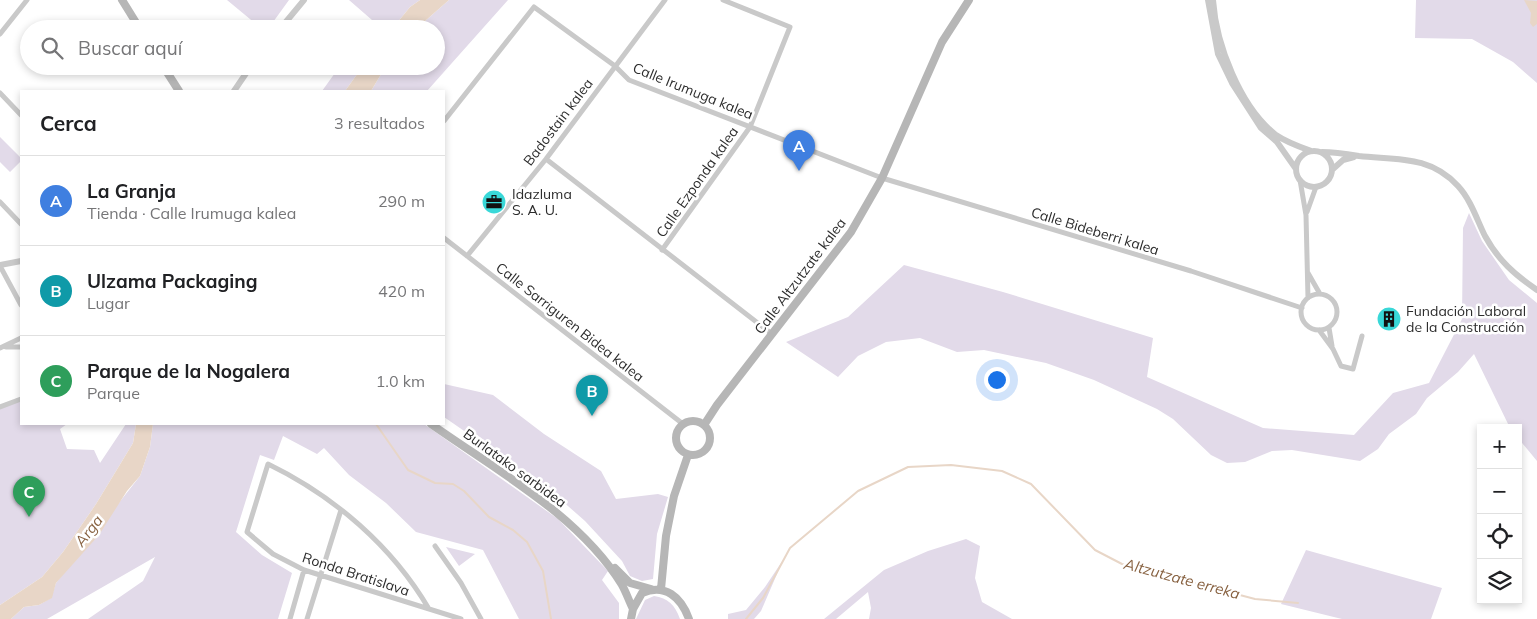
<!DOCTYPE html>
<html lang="es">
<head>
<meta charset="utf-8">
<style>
	body { margin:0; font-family:Mulish,sans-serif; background:#f6f6f6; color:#202124 }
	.controls { position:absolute; right:15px; bottom:15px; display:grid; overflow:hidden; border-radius:0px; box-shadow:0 2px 8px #0003 }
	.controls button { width:45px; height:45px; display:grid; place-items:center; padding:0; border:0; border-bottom:1px solid #e0e0e0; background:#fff; color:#202124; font:25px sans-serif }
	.you { position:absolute; left:996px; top:379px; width:18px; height:18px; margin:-12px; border:4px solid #fff; border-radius:50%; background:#1a73e8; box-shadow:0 0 0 8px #1a73e833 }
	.badge { display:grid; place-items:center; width:32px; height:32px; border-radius:50%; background:#7c3aed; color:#fff; font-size:16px; font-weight:700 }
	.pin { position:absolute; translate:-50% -41px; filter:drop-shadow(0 1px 2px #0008) }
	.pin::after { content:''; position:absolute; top:26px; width:18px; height:15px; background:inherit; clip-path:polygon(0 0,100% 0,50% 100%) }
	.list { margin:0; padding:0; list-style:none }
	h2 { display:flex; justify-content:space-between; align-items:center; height:65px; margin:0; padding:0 20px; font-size:21px }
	h2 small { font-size:16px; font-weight:400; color:#757577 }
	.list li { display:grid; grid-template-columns:32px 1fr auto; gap:15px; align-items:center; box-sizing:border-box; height:90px; padding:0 20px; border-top:1px solid #e0e0e0 }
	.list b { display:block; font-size:19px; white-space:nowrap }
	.list p { margin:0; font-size:16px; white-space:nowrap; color:#757577 }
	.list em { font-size:16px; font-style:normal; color:#757577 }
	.icon { flex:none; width:28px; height:28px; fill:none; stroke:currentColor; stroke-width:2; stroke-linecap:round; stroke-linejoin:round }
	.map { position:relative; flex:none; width:1537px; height:619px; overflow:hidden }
	.search { position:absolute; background:#fff; box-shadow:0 2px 8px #0003; left:20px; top:20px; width:425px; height:55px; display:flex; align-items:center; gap:12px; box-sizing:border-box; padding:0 18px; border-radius:28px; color:#757577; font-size:19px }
	.panel { position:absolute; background:#fff; box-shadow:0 2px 8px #0003; left:20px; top:90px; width:425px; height:335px; border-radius:0px }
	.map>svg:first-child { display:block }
	.green { fill:#e2dae9 }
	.water { fill:#e8d6c7 }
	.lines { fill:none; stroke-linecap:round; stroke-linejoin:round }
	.stream { stroke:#e8d6c7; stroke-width:2 }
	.minor { stroke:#c9c9c9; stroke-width:5 }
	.tertiary { stroke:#c9c9c9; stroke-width:6 }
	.secondary { stroke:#b6b6b6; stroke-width:8 }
	.labels { text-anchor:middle; stroke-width:5; stroke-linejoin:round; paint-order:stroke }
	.street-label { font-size:14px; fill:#2c2c2c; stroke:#fff }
	.poi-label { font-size:14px; fill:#2c2c2c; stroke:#fff; text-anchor:start }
	.water-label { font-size:15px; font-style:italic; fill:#876140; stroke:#fff }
</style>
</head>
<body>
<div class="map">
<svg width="1537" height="619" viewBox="0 0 1537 619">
	<rect width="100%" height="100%" fill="#fff"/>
	<path class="green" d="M227 0H289L268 29H262Z
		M349 0H420L410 7 392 29H366L372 20Z
		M449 0H508L427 91H371L386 66H436V29H416Z
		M1416 0H1537V83L1513 62 1472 39 1415 38Z
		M340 66H363L345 91H322Z
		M0 137 21 158V161L10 172 0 162Z
		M1469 213 1482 241 1509 280 1537 303V461L1518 438V428H1510L1474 354 1458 372 1427 398 1416 414 1389 434 1378 449 1360 461 1292 450 1272 451 1245 462 1227 463 1211 455 1173 419 1157 409 1094 380 1046 363 984 350 957 352 920 338 886 342 858 356 838 377 786 342 848 317 904 265 1003 292 1153 338 1147 377 1263 428 1354 435 1393 393 1429 383 1462 319 1463 228Z
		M444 384 493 395 544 434 601 471 616 499 658 494 668 497 657 534 653 579 642 581 630 576 622 561 585 521 552 492 444 417Z
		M21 399V424H67L60 429 67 449 94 450 100 463 126 424H136L133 443 96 504 63 552 42 577 0 605V407Z
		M153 424H424L558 519 608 571 602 580 619 603V619H519L483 550 416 532 386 503 349 475 324 448 317 454 283 436 274 460 260 455 236 532 262 555 292 573 278 619H88L143 581 155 557 47 619H11L24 607 39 605 51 598 56 583 140 476 150 447Z
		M966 539 980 546 975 578 982 602 1012 619H869L871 608 868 592 836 619H824L884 570 928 551Z
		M446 547 475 554 459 566Z
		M1306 550 1442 588 1431 619H1342L1281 604Z
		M783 560 761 611 754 619H728V614L746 610 765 587Z
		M654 596C668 598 675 605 680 619H636L645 600Z"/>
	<path class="water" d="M420 0H449L416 29H392L410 7Z
		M1524 0 1537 1V24L1533 27 1530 23 1531 13Z
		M363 66H386L371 91H345Z
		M136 424H153L150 447 140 476 127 491 99 535 56 583 52 598 39 605 24 607 11 619H0V605L42 577 63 552 96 504 133 443Z"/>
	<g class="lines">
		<path class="stream" d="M376 424 408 470 435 483 453 484 464 491 489 517 513 530 527 542 543 571 551 619
			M746 619 763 598 790 548 858 491 908 467 951 465 1002 471 1031 484 1095 550 1122 564 1255 599 1298 603"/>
		<path class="minor" d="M0 34 27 0
			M0 93 21 115
			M444 121 534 7 615 66 629 80 882 178 1191 271 1302 308
			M546 159 772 334
			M1300 180 1306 215 1308 298
			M0 202 21 224
			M1307 212 1316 187
			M444 238 683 424
			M662 250 750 127 790 27 723 0
			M467 256 546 159 665 0
			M0 266 21 305
			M1308 273 1320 294
			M1301 312a18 18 0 1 1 36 0a18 18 0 1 1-36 0Z
			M1329 328 1332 346
			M1319 330 1333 349 1341 366 1353 369 1362 336
			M6 347H21
			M0 348 21 338
			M0 407 21 399
			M435 546 461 583 481 619
			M429 609C392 546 334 496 268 464L247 532 273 554 304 570 461 619
			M290 619 304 570
			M307 619 341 510"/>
		<path class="tertiary" d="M1208 0 1218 54 1232 83 1261 128 1277 142 1296 169
			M1213 0C1216 44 1240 107 1276 135 1286 142 1300 147 1311 151
			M280 29 304 0
			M234 91 251 66
			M1296 169a18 18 0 1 1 36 0a18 18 0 1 1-36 0Z
			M1322 152C1335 152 1347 154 1359 156 1396 160 1430 155 1458 186 1471 200 1477 220 1485 236 1498 260 1515 275 1537 290
			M1333 169 1343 160 1354 157
			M0 265 21 261"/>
		<path class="secondary" d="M122 0 140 29
			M163 66 179 91
			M676 438a17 17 0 1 1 34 0a17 17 0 1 1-34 0Z
			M431 424C496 470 580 516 622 585 626 592 629 601 633 609
			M704 425 717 405 851 232 882 178 942 42 969 0
			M615 568 630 583 651 589
			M661 589 666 536 674 496 688 455
			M631 619 633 609 642 593C665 583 681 597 689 619"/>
	</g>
	<defs>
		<symbol id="office-disc" viewBox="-11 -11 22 22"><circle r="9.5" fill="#39d8d8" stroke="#fff"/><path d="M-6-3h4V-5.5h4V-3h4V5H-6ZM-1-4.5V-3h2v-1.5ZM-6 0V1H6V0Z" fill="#111"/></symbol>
		<symbol id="building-disc" viewBox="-11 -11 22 22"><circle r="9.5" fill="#39d8d8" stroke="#fff"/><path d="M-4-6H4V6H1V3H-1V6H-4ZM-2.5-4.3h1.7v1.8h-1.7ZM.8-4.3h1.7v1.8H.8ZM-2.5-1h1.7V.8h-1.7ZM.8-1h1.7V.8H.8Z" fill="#111"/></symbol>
	</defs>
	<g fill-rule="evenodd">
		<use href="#office-disc" x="480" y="188" width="28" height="28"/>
		<use href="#building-disc" x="1375" y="305" width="28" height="28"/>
	</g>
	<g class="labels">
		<g class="street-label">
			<text transform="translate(693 91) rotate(22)" y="5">Calle Irumuga kalea</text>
			<text transform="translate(558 122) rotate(-53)" y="5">Badostain kalea</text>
			<text transform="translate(697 182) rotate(-55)" y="5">Calle Ezponda kalea</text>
			<text transform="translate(1095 231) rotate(17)" y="5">Calle Bideberri kalea</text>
			<text transform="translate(800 276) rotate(-53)" y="5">Calle Altzutzate kalea</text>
			<text transform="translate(570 322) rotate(38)" y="5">Calle Sarriguren Bidea kalea</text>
			<text transform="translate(515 468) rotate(36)" y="5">Burlatako sarbidea</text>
			<text transform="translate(356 574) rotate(18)" y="5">Ronda Bratislava</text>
		</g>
		<g class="poi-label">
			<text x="512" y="199">Idazluma<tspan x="512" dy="16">S. A. U.</tspan></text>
			<text x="1406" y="316">Fundación Laboral<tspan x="1406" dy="16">de la Construcción</tspan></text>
		</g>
		<g class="water-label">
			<text transform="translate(89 531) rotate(-52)" y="5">Arga</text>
			<text transform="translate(1182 579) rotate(15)" y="5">Altzutzate erreka</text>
		</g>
	</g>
</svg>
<div class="controls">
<button>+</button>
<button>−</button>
<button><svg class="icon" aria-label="locate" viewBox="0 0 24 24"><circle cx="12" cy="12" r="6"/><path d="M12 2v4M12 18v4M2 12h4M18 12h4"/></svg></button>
<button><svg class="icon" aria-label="layers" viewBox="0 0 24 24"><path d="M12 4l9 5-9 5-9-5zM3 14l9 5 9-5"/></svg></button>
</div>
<div class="you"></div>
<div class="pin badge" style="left:799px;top:171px;background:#3f7fe0">A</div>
<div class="pin badge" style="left:592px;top:416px;background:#0f9aa8">B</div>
<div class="pin badge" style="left:29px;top:517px;background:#2e9e5b">C</div>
<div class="search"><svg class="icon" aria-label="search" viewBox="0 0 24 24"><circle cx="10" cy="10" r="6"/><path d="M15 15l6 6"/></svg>Buscar aquí</div>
<section class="panel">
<h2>Cerca<small>3 resultados</small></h2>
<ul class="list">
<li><span class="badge" style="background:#3f7fe0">A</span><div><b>La Granja</b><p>Tienda · Calle Irumuga kalea</p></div><em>290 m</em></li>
<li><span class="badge" style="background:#0f9aa8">B</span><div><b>Ulzama Packaging</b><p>Lugar</p></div><em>420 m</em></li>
<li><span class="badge" style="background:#2e9e5b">C</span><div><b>Parque de la Nogalera</b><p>Parque</p></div><em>1.0 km</em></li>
</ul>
</section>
</div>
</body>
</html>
